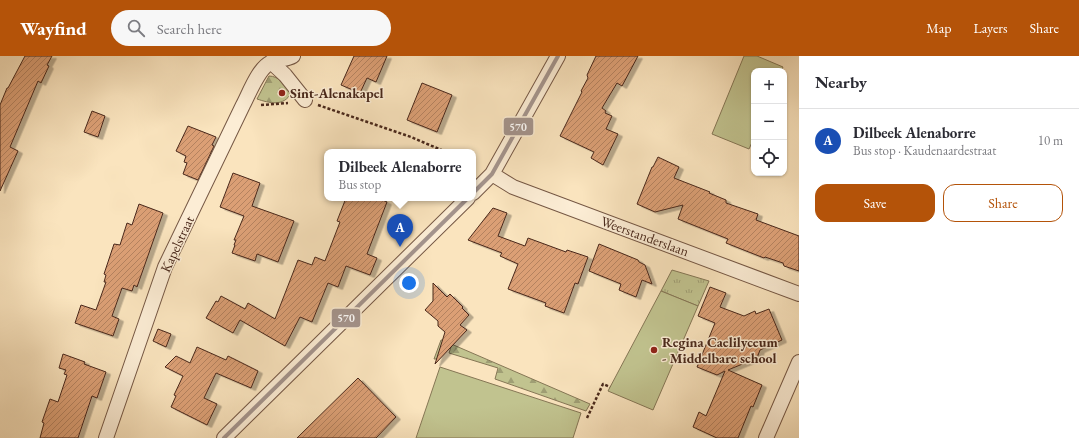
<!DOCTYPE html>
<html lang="en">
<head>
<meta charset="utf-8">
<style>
	body { margin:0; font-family:"EB Garamond",serif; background:#f7f7f7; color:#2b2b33 }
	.controls { position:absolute; right:12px; top:12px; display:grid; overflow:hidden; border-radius:8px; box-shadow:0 1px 3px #0004 }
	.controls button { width:36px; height:36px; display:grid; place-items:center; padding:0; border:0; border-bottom:1px solid #e1e1e2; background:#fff; color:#2b2b33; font:20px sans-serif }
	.you { position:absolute; left:409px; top:227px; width:14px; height:14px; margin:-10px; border:3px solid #fff; border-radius:50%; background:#1a73e8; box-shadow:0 0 0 6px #1a73e833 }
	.badge { display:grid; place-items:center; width:26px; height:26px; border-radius:50%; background:#b45309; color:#fff; font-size:13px; font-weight:700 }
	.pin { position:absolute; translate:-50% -33px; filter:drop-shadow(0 1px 2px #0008) }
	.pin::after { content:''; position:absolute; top:21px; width:14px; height:12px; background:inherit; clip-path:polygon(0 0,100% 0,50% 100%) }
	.popup { position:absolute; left:324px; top:93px; width:152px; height:52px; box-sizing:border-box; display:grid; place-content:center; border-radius:8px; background:#fff; filter:drop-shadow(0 1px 3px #0005); font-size:13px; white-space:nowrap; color:#7c7c81 }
	.popup b { font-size:15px; color:#2b2b33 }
	.popup::after { content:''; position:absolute; left:50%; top:100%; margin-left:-8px; border:8px solid transparent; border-top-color:#fff }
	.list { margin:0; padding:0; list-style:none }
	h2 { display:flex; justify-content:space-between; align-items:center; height:52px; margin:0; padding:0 16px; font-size:17px }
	h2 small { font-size:13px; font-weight:400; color:#7c7c81 }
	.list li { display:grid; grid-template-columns:26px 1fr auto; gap:12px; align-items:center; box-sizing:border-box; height:64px; padding:0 16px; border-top:1px solid #e1e1e2 }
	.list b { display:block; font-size:15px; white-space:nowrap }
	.list p { margin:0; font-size:13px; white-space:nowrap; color:#7c7c81 }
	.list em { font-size:13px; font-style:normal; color:#7c7c81 }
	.actions { display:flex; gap:8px; padding:12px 16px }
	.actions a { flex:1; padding:9px 0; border:1px solid #b45309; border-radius:12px; text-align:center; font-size:14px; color:#b45309 }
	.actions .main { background:#b45309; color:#fff }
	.icon { flex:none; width:22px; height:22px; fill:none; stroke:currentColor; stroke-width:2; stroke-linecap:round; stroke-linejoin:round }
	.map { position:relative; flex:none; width:799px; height:382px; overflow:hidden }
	header { display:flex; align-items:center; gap:24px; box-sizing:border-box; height:56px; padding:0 20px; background:#b45309; color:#fff }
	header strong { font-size:19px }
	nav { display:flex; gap:22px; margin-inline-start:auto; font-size:14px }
	.search { width:280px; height:36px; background:#f7f7f7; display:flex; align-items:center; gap:10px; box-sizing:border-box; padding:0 14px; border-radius:22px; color:#7c7c81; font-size:15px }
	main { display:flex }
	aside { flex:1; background:#fff }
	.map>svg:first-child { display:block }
	.grass { fill:url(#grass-tufts); stroke:#857655 }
	.forest { fill:url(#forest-firs); stroke:#857655 }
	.green { fill:#c1c38f; stroke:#857655 }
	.building { fill:url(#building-hatch); stroke:#49281b; filter:url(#shadow) }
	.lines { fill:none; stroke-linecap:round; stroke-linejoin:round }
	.minor-casing { stroke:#755744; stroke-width:16 }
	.path { stroke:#49281b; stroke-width:2.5; stroke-dasharray:3 2; stroke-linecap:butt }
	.minor { stroke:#fcedd5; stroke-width:14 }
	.bus-1-casing { stroke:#fcedd5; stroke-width:7 }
	.bus-1 { stroke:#a4948d; stroke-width:4 }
	.poi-dot { fill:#8f2418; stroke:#fcedd5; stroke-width:1.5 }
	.labels { text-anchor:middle; stroke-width:3; stroke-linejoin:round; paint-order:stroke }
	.poi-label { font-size:14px; font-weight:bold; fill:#49281b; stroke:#fcedd5; text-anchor:start }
	.street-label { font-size:14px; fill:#49281b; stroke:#fcedd5 }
	.line-badge { stroke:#fcedd5; stroke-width:1.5 }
	.badge-label { font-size:11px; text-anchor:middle; font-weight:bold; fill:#fff }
</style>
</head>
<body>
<header>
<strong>Wayfind</strong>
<div class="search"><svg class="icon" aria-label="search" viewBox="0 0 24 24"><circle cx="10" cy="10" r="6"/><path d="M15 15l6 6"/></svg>Search here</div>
<nav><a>Map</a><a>Layers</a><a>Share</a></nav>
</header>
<main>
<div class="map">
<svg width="799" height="382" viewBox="0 0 799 382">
	<defs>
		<pattern id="grass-tufts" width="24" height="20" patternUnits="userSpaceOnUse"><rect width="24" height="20" fill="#c1c38f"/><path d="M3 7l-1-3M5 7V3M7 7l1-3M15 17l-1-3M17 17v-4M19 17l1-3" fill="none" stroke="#9f9e74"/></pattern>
		<pattern id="forest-firs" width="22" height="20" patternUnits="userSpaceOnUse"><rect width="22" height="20" fill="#c1c38f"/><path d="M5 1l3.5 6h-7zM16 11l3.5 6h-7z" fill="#9f9e74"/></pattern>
		<pattern id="building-hatch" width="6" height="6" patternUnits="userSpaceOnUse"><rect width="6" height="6" fill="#db9f74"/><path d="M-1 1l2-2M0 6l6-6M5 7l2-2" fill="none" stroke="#b4825e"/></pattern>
		<filter id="shadow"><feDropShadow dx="4.5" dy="2.5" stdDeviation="0" flood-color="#0004"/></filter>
	</defs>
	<rect width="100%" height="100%" fill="#fae4be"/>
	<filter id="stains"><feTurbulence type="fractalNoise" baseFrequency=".005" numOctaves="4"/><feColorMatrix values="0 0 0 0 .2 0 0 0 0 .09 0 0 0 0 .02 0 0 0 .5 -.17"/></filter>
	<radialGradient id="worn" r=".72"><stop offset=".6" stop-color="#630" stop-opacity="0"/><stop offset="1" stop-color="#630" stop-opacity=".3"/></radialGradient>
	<path class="grass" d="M672 214 709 225 698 250 661 235Z"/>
	<path class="forest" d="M269 20C279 20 285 29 291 37 284 51 269 47 257 43Z
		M441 284H442L590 348 586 355 495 323 498 312 449 297 451 291 436 303H434Z"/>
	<path class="green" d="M744 0H757L783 11 781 15H754V82L749 93 712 78Z
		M661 235 698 250 653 354 608 335Z
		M440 311 581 357 573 382H416Z"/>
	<path class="building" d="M25 0H52L47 9 49 10 41 27 38 25 10 91 18 95 0 135V49L7 32H8Z
		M354 0H387L376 26 367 22 360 37 341 29Z
		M596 0H638L622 30 617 27 602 52 606 55 605 57 612 60 606 73 618 78 603 109 591 102 594 96 560 80 582 36 581 35 588 22 587 19Z
		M422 27 452 39 437 76 407 64Z
		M92 55 105 60 98 81 84 76Z
		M188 70 216 81 212 89 214 90 198 124 183 118 187 107 184 106 186 100 176 95Z
		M658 101 679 111 674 122 710 136 709 137 726 144V147L758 158 756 164 799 180V215L784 210 783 207 765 201 764 202 726 187 728 183 678 163 683 149 655 156 637 148 652 111H653Z
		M233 117 260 127 252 150 294 165 278 206 257 198 255 205 232 197 235 189H234L236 184H234L244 160 220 151Z
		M346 142H378L387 146 367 198 377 202 370 219 346 210 338 231 328 227 312 266 300 261 285 290 240 264 233 277 206 262 216 245 218 246 221 240 245 253 248 247 275 263 298 204 312 209 315 201 325 205 340 166 337 165Z
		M139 148 163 157 137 231 134 229 132 235 122 232 112 260 119 263 113 280 75 267 81 249 96 254 106 226H104L106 219 104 218 114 188 120 189 127 167 132 169Z
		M493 152 507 157 498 180 525 190 528 182 566 196 567 194 588 201 578 228 575 227 564 257 545 250 546 247 508 233 518 208 500 200 502 197 468 184Z
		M599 188 638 204 639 206 645 209 652 228 642 224 636 241 619 234 621 228 589 215Z
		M433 227 447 241 450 238 463 251 462 252 469 259 460 269 467 274 435 308 445 276 438 270V265L425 254 433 245Z
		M710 231 726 237 720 251 744 260 755 255 756 258 769 253 782 284 760 294 757 302 728 314 762 329 753 351 751 350 738 382H717L693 371 699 356 706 360 725 315 717 319 697 311 715 267 698 260Z
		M158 273 171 278 166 291 153 285Z
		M197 291 226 304 228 300 258 315 251 332 216 317 204 342 217 348 207 369 171 351 176 340 174 339 183 320 165 311 176 300 190 307Z
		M63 298 85 306 84 308 106 316 97 342 92 340 78 382H40L44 367 42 366 50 343 58 346 67 319 64 318 66 314 59 312Z
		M358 322 396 361 376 382H297Z"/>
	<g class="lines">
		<defs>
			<path id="minor" d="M271 6 285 19 305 44
				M492 118 513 131 799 238
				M473 137 492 118 558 0
				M106 382 165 211 243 49C249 38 259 10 272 6 279 3 286 4 293 0
				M224 382 468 142
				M766 382 799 306"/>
		</defs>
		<use href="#minor" class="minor-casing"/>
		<path class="path" d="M261 49 288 47
			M318 49 411 81 446 96
			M587 362 603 328 610 331"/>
		<use href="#minor" class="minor"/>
		<defs>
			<path id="bus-1" d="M473 137 492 118 558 0
				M224 382 468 142"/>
		</defs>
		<use href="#bus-1" class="bus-1-casing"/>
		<use href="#bus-1" class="bus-1"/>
	</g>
	<g class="poi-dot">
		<circle cx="282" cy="37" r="4"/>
		<circle cx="654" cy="294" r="4"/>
	</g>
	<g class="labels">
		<g class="poi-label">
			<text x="290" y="42">Sint-Alenakapel</text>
			<text x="662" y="291">Regina Caelilyceum<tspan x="662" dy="16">- Middelbare school</tspan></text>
		</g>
		<g class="street-label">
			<text transform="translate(645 180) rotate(20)" y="5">Weerstanderslaan</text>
			<text transform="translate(177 188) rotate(-65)" y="5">Kapelstraat</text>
		</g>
	</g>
	<g class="line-badge">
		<rect x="503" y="61" width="31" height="19" rx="4" fill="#a4948d"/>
		<rect x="331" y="252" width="30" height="20" rx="4" fill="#a4948d"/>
	</g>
	<g class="badge-label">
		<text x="518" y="75">570</text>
		<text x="346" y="266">570</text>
	</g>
	<rect width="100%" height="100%" filter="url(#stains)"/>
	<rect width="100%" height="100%" fill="url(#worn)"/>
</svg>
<div class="controls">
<button>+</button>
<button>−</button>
<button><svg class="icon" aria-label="locate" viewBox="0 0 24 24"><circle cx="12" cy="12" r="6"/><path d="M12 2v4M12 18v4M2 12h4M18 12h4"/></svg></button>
</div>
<div class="you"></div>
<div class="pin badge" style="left:400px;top:191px;background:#1a4fb4">A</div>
<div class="popup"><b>Dilbeek Alenaborre</b>Bus stop</div>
</div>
<aside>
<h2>Nearby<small></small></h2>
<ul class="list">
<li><span class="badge" style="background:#1a4fb4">A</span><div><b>Dilbeek Alenaborre</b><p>Bus stop · Kaudenaardestraat</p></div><em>10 m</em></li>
</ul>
<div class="actions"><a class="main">Save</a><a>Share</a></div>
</aside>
</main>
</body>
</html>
